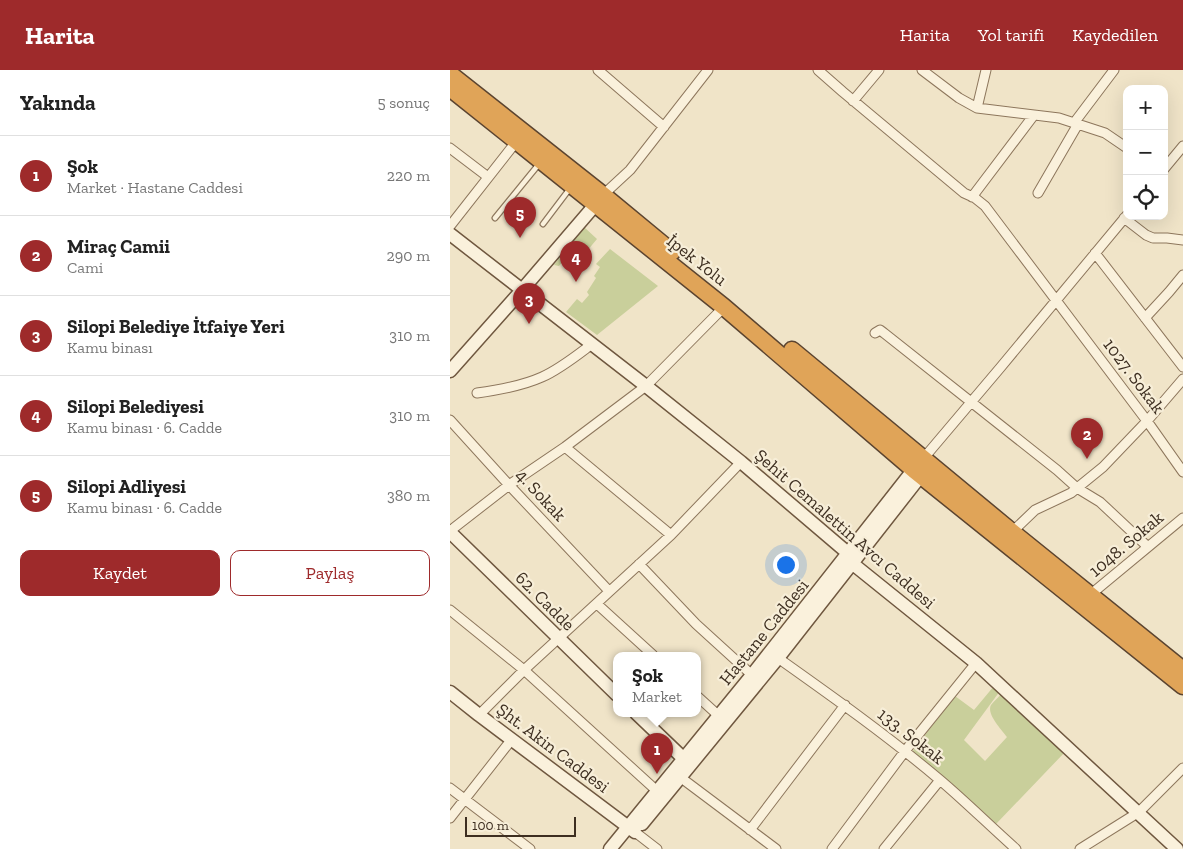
<!DOCTYPE html>
<html lang="tr">
<head>
<meta charset="utf-8">
<style>
	body { margin:0; font-family:"Zilla Slab",serif; background:#f2f2f2; color:#222 }
	.controls { position:absolute; right:15px; top:15px; display:grid; overflow:hidden; border-radius:10px; box-shadow:0 5px 20px #0002 }
	.controls button { width:45px; height:45px; display:grid; place-items:center; padding:0; border:0; border-bottom:1px solid #e0e0e0; background:#fff; color:#222; font:25px sans-serif }
	.scale { position:absolute; left:15px; bottom:12px; width:111px; box-sizing:border-box; padding-left:5px; border:2px solid #3d2e20; border-top:0; font-size:14px; line-height:18px; white-space:nowrap; color:#3d2e20; -webkit-text-stroke:4px #f7eed8; paint-order:stroke }
	.you { position:absolute; left:335px; top:494px; width:18px; height:18px; margin:-12px; border:4px solid #fff; border-radius:50%; background:#1a73e8; box-shadow:0 0 0 8px #1a73e833 }
	.badge { display:grid; place-items:center; width:32px; height:32px; border-radius:50%; background:#9e2a2b; color:#fff; font-size:16px; font-weight:700 }
	.pin { position:absolute; translate:-50% -41px; filter:drop-shadow(0 1px 2px #0008) }
	.pin::after { content:''; position:absolute; top:26px; width:18px; height:15px; background:inherit; clip-path:polygon(0 0,100% 0,50% 100%) }
	.popup { position:absolute; left:163px; top:582px; width:88px; height:65px; box-sizing:border-box; display:grid; place-content:center; border-radius:10px; background:#fff; filter:drop-shadow(0 1px 4px #0005); font-size:16px; white-space:nowrap; color:#767676 }
	.popup b { font-size:19px; color:#222 }
	.popup::after { content:''; position:absolute; left:50%; top:100%; margin-left:-10px; border:10px solid transparent; border-top-color:#fff }
	.list { margin:0; padding:0; list-style:none }
	h2 { display:flex; justify-content:space-between; align-items:center; height:65px; margin:0; padding:0 20px; font-size:21px }
	h2 small { font-size:16px; font-weight:400; color:#767676 }
	.list li { display:grid; grid-template-columns:32px 1fr auto; gap:15px; align-items:center; box-sizing:border-box; height:80px; padding:0 20px; border-top:1px solid #e0e0e0 }
	.list b { display:block; font-size:19px; white-space:nowrap }
	.list p { margin:0; font-size:16px; white-space:nowrap; color:#767676 }
	.list em { font-size:16px; font-style:normal; color:#767676 }
	.actions { display:flex; gap:10px; padding:15px 20px }
	.actions a { flex:1; padding:11px 0; border:1px solid #9e2a2b; border-radius:10px; text-align:center; font-size:18px; color:#9e2a2b }
	.actions .main { background:#9e2a2b; color:#fff }
	.icon { flex:none; width:28px; height:28px; fill:none; stroke:currentColor; stroke-width:2; stroke-linecap:round; stroke-linejoin:round }
	.map { position:relative; flex:none; width:733px; height:779px; overflow:hidden }
	header { display:flex; align-items:center; gap:30px; box-sizing:border-box; height:70px; padding:0 25px; background:#9e2a2b; color:#fff }
	header strong { font-size:24px }
	nav { display:flex; gap:28px; margin-inline-start:auto; font-size:18px }
	main { display:flex }
	aside { flex:1; background:#fff }
	.map>svg:first-child { display:block }
	.green { fill:#c9cf9b }
	.lines { fill:none; stroke-linecap:round; stroke-linejoin:round }
	.lane-casing { stroke:#8d765c; stroke-width:7 }
	.street-casing { stroke:#8d765c; stroke-width:11 }
	.secondary-casing { stroke:#6f573f; stroke-width:15 }
	.highway-casing { stroke:#5b4430; stroke-width:19 }
	.lane { stroke:#faf1dc; stroke-width:4.5 }
	.street { stroke:#faf1dc; stroke-width:9 }
	.secondary { stroke:#faf1dc; stroke-width:12 }
	.highway { stroke:#e0a458; stroke-width:16 }
	.labels { text-anchor:middle; stroke-width:4.5; stroke-linejoin:round; paint-order:stroke }
	.street-label { font-size:18px; fill:#3d2e20; stroke:#f7eed8 }
</style>
</head>
<body>
<header>
<strong>Harita</strong>
<nav><a>Harita</a><a>Yol tarifi</a><a>Kaydedilen</a></nav>
</header>
<main>
<aside>
<h2>Yakında<small>5 sonuç</small></h2>
<ul class="list">
<li><span class="badge">1</span><div><b>Şok</b><p>Market · Hastane Caddesi</p></div><em>220 m</em></li>
<li><span class="badge">2</span><div><b>Miraç Camii</b><p>Cami</p></div><em>290 m</em></li>
<li><span class="badge">3</span><div><b>Silopi Belediye İtfaiye Yeri</b><p>Kamu binası</p></div><em>310 m</em></li>
<li><span class="badge">4</span><div><b>Silopi Belediyesi</b><p>Kamu binası · 6. Cadde</p></div><em>310 m</em></li>
<li><span class="badge">5</span><div><b>Silopi Adliyesi</b><p>Kamu binası · 6. Cadde</p></div><em>380 m</em></li>
</ul>
<div class="actions"><a class="main">Kaydet</a><a>Paylaş</a></div>
</aside>
<div class="map">
<svg width="733" height="779" viewBox="0 0 733 779">
	<rect width="100%" height="100%" fill="#f0e4c8"/>
	<path class="green" d="M134 157 147 169 137 181 131 179 119 194 113 191 109 196 104 195Z
		M160 179 208 216 147 265 116 242 127 229 132 233 139 225 137 222 146 208 144 206 150 197 146 194Z
		M544 616 550 621 514 670 535 691 557 667C552 660 536 644 541 635 544 631 549 627 552 623L615 682 546 754 462 682 505 626 524 640Z"/>
	<g class="lines">
		<defs>
			<path id="lane" d="M45 148 89 94
				M93 154 121 117"/>
			<path id="street" d="M148 0 214 57
				M368 0 393 22 514 123 525 128 535 136 697 351 733 402
				M472 0 509 28 527 38 609 48 655 63 677 78
				M403 31 429 0
				M527 38 536 0
				M624 53 664 0
				M0 78 38 107
				M714 99 733 76
				M588 123 628 54
				M153 125 180 100 258 0
				M522 127 584 45
				M674 148 696 165 703 168H717L733 170
				M0 156 66 72
				M645 183 733 297
				M695 248 719 222 733 205
				M425 263 430 260 434 263 607 400 627 418 650 432 698 477
				M27 323C49 320 72 316 92 307 110 299 126 286 142 274
				M0 350 59 415 159 521
				M115 377 221 465
				M473 389 550 298 677 145
				M0 461 59 415 115 377 196 316 274 237
				M562 462 585 440 621 423 653 397 697 351 733 309
				M189 494 246 554 302 605
				M640 525 733 448
				M147 534 203 585
				M0 540 74 600 207 721
				M328 588C383 627 438 666 490 710 516 732 540 756 566 779
				M247 626 269 646
				M29 645 74 600 221 465 291 392
				M230 707 326 779
				M0 718 80 779
				M0 748 62 669
				M300 760 395 635
				M185 762 207 779
				M382 779 455 681 526 593
				M434 779 490 710
				M630 779 689 742 733 698"/>
			<path id="secondary" d="M0 164 196 316 291 392 399 484 403 494 526 593 727 779
				M0 301 72 220 151 128
				M0 462 167 625
				M0 622 29 645 185 762
				M186 643 234 689
				M192 754 328 588 476 399
				M160 779 302 605 468 394"/>
			<path id="highway" d="M0 4 153 125 222 182
				M0 18 274 237 464 400 733 616
				M342 280 562 462 733 600"/>
		</defs>
		<use href="#lane" class="lane-casing"/>
		<use href="#street" class="street-casing"/>
		<use href="#secondary" class="secondary-casing"/>
		<use href="#highway" class="highway-casing"/>
		<use href="#lane" class="lane"/>
		<use href="#street" class="street"/>
		<use href="#secondary" class="secondary"/>
		<use href="#highway" class="highway"/>
	</g>
	<g class="labels">
		<g class="street-label">
			<text transform="translate(247 190) rotate(38)" y="6">İpek Yolu</text>
			<text transform="translate(684 306) rotate(53)" y="6">1027. Sokak</text>
			<text transform="translate(91 425) rotate(47)" y="6">4. Sokak</text>
			<text transform="translate(395 459) rotate(41)" y="6">Şehit Cemalettin Avcı Caddesi</text>
			<text transform="translate(676 474) rotate(-40)" y="6">1048. Sokak</text>
			<text transform="translate(95 531) rotate(45)" y="6">62. Cadde</text>
			<text transform="translate(314 562) rotate(-51)" y="6">Hastane Caddesi</text>
			<text transform="translate(461 666) rotate(38)" y="6">133. Sokak</text>
			<text transform="translate(103 678) rotate(37)" y="6">Şht. Akin Caddesi</text>
		</g>
	</g>
</svg>
<div class="controls">
<button>+</button>
<button>−</button>
<button><svg class="icon" aria-label="locate" viewBox="0 0 24 24"><circle cx="12" cy="12" r="6"/><path d="M12 2v4M12 18v4M2 12h4M18 12h4"/></svg></button>
</div>
<div class="scale">100 m</div>
<div class="you"></div>
<div class="pin badge" style="left:207px;top:704px">1</div>
<div class="popup"><b>Şok</b>Market</div>
<div class="pin badge" style="left:637px;top:389px">2</div>
<div class="pin badge" style="left:79px;top:254px">3</div>
<div class="pin badge" style="left:126px;top:212px">4</div>
<div class="pin badge" style="left:70px;top:168px">5</div>
</div>
</main>
</body>
</html>
